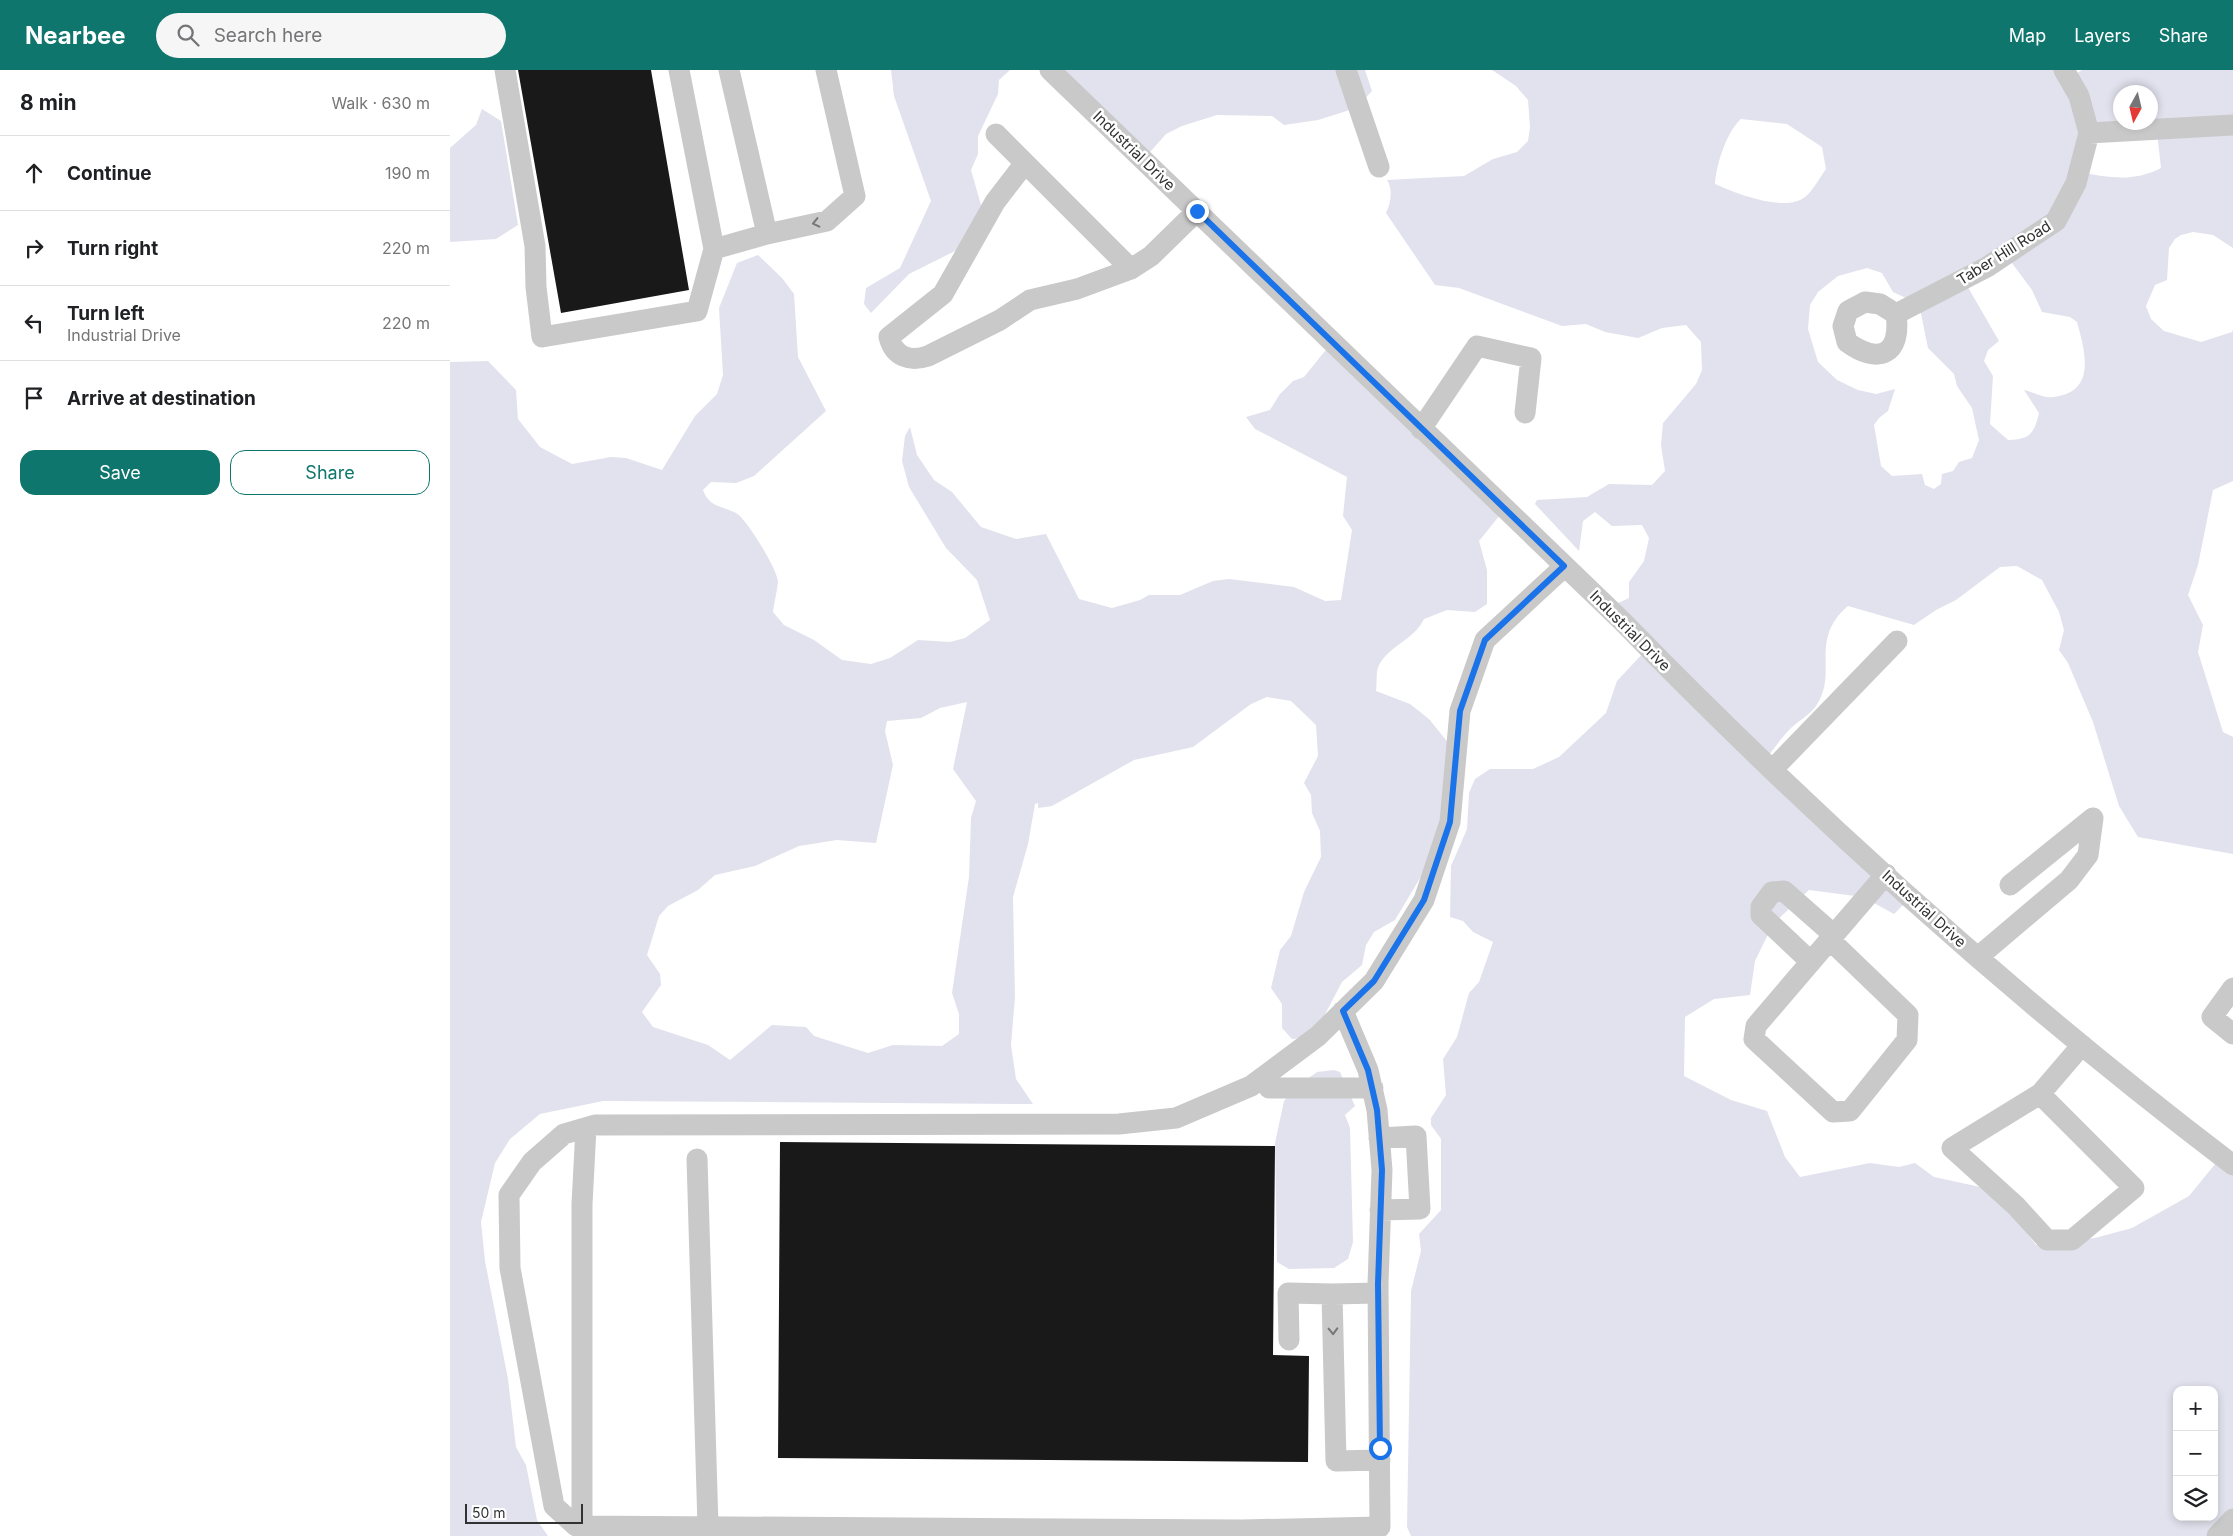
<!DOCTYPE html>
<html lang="en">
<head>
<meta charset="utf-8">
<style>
	body { margin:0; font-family:Inter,sans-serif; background:#f6f6f6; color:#202124 }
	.controls { position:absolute; right:15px; bottom:15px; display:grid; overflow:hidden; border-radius:10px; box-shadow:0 2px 8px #0003 }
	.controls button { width:45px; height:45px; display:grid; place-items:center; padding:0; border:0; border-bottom:1px solid #e0e0e0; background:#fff; color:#202124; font:25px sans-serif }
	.compass { position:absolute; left:1663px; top:15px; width:45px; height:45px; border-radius:50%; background:#fff; box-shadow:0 2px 8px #0003; rotate:188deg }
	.scale { position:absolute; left:15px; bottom:12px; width:118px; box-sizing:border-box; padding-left:5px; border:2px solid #323232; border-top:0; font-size:14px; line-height:18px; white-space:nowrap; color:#323232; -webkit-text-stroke:4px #fff; paint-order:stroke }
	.stop { position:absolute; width:15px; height:15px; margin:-11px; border:4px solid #1a73e8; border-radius:50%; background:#fff }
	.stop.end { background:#1a73e8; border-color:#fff; box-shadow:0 1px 5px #0008 }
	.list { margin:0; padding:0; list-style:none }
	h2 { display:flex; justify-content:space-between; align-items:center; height:65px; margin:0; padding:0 20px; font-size:21px }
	h2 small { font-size:16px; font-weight:400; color:#757577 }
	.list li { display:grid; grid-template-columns:32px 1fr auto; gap:15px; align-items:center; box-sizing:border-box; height:75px; padding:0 20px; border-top:1px solid #e0e0e0 }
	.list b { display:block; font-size:19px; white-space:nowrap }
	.list p { margin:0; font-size:16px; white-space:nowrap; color:#757577 }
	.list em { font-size:16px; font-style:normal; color:#757577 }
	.actions { display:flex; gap:10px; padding:15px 20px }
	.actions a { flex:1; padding:11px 0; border:1px solid #0f766e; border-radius:15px; text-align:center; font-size:18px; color:#0f766e }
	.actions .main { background:#0f766e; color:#fff }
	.icon { flex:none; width:28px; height:28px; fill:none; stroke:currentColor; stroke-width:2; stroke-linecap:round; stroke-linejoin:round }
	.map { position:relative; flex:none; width:1783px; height:1466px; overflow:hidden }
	header { display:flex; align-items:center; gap:30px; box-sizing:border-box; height:70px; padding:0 25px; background:#0f766e; color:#fff }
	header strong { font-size:24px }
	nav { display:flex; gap:28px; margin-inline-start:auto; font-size:18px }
	.search { width:350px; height:45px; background:#f6f6f6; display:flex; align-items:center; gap:12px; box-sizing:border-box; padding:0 18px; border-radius:28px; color:#757577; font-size:19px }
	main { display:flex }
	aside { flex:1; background:#fff }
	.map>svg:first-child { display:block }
	.green { fill:#e1e2ed; fill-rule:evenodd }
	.building { fill:#191919 }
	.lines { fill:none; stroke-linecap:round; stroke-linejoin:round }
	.minor { stroke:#c9c9c9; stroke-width:21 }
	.oneway { stroke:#767676 }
	.route { stroke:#1a73e8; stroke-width:6 }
	.labels { text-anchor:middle; stroke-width:5; stroke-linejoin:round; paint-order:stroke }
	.street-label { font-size:15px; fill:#323232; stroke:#fff }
</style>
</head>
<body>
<header>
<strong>Nearbee</strong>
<div class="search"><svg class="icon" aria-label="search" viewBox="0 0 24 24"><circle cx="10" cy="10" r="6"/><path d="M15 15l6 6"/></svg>Search here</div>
<nav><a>Map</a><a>Layers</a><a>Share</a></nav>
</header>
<main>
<aside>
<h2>8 min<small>Walk · 630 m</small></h2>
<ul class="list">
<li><svg class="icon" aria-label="ahead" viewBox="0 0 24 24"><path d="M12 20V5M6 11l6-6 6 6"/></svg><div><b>Continue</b></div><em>190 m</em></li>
<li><svg class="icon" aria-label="right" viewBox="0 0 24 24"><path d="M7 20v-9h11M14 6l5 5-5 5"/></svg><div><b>Turn right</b></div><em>220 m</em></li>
<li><svg class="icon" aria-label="left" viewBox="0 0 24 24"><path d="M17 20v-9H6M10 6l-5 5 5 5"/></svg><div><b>Turn left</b><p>Industrial Drive</p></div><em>220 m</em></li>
<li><svg class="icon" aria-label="arrive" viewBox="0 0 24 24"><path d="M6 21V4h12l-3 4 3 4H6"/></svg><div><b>Arrive at destination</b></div></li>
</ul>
<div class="actions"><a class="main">Save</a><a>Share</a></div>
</aside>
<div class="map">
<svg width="1783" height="1466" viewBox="0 0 1783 1466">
	<rect width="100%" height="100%" fill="#fff"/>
	<path class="green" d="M441 0H560L549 10 548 24 528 66V84L521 100 533 142 507 180 459 204 421 243 414 234 416 218 450 198 481 131 444 26Z
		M603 0H915L922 21 906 38 868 50 834 55 822 46 767 45 732 56 716 64 694 89Z
		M1042 0H1611L1619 8 1632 0H1783V178L1763 165 1743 162 1731 165 1725 169 1719 178 1717 210 1705 215 1696 236 1701 249 1714 261 1751 272 1782 262 1783 260V411L1763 420 1748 495 1738 525 1753 555 1748 582 1773 662 1783 667V784L1688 767 1669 736 1643 652 1618 593 1609 580 1614 560 1609 542 1592 510 1567 496 1550 497 1506 530 1486 540 1464 555 1398 536C1358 570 1389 603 1366 636 1360 645 1348 651 1340 659 1331 668 1323 680 1315 690L1460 828 1444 844 1413 827 1359 820 1323 854 1305 891 1300 925 1264 929 1235 947 1234 1006 1281 1030 1317 1041 1335 1087 1350 1107 1420 1093 1449 1097 1465 1093 1484 1107 1544 1120 1586 1175 1645 1168 1682 1158 1739 1126 1770 1088 1783 1097V1466H961L957 1457 961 1221 971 1181 969 1164 991 1140V1069L981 1055V1048L996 1025 993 989 1007 967 1019 923 1029 912 1043 872 1023 862 1013 851 1000 847 1001 796 1017 759 1019 723 1025 709 1040 699H1083L1109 687 1156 643 1167 611 1195 581 1155 539 1179 528V512L1194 491 1199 468 1192 455 1162 456 1145 442 1133 451 1129 481 1085 434 1087 430 1137 427 1159 414 1202 415 1215 401 1211 375 1213 353 1246 314 1252 300 1251 272 1236 255 1212 258 1188 268 1155 262 1136 254 1112 256 1009 218 985 215 936 143C941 133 943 119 937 110L1014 106 1043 89 1067 82 1078 71 1080 57 1078 30 1066 16ZM1670 22H1700V52H1670ZM1291 49 1337 54 1372 77 1376 99C1370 107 1363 121 1355 127 1335 143 1285 123 1265 114 1266 95 1277 61 1291 49ZM1707 62 1711 98C1684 112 1659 108 1631 102L1640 65ZM1556 185 1582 220 1592 242 1620 247 1627 252C1635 281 1647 322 1604 327 1596 329 1583 322 1574 320L1589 343C1584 364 1580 369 1558 370L1540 354 1543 306 1534 291 1538 280 1549 271 1512 207ZM1417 198 1432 203 1443 222 1469 234 1478 278 1504 304 1507 316 1522 338 1529 370 1522 388 1509 392 1503 401 1492 404 1491 414 1484 419 1475 415 1472 404 1442 406 1431 396 1424 355 1429 348 1438 341 1445 319 1426 324 1408 320 1387 310 1368 292 1358 259 1360 235 1368 222 1388 206ZM1727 1320H1764V1447H1727Z
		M32 39 51 51 68 155 46 169 0 172V78L26 55Z
		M308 185 332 208 344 224 348 287 376 341 304 406 286 413 261 412 253 420C259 437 272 436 286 443 296 448 328 500 328 512 327 522 324 532 323 542L334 555 364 570 392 590 421 594 440 588 468 570 500 572 515 568 540 550 527 510 496 478 459 417 452 391 455 366 460 357 467 385 484 410 502 422 531 457 566 469 596 464 629 529 662 538 690 530 699 525H730L763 511 779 509 844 517 875 531 891 530 902 460 893 446 897 407 805 359 796 347 820 340 830 324 843 311 854 307 879 276 1050 445 1029 471 1037 500V534L1025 542 997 540 974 549C964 570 938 576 928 597 926 603 927 614 926 621L960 634 979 649 1000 675 1005 692 982 788 945 850 924 862 916 875 912 895 892 912 873 948 851 968 842 969 832 958V934L821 918 830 880 841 866 854 822 871 787 870 761 862 743 861 725 854 713 868 686 866 655 841 631 817 627 801 634 743 677 684 690 602 736 588 738V733L585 734 578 774 563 827 565 927 561 975 566 1009 583 1034 153 1031 90 1044 60 1069 45 1093 31 1152 35 1191 58 1309 66 1377 76 1395 87 1450 98 1466H0V292L38 291 66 320 68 349 90 377 122 394 161 387 176 388 212 400 245 346 267 324 273 305 269 238 287 193ZM517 632 503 699 526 731 521 748 519 807 502 923 509 944V964L492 976 443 975 418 983 364 966 356 957 322 955 280 990 258 975 203 957 192 942 211 915 210 904 197 885 209 846 218 836 248 820 265 805 305 796 349 776 387 770 426 773 443 695 435 661 437 651 471 648 490 638Z
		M884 1000 890 1002 905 1036 895 1045 900 1058 903 1172 898 1189 884 1198 839 1199 827 1192 825 1073 834 1031 846 1017 867 1002Z"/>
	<path class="building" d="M68 0H201L239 220 111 243Z
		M330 1072 825 1076 823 1285 859 1286 858 1392 328 1388Z"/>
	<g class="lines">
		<path class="minor" d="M55 0 85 176 86 217 92 267 247 241 264 179
			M229 0 264 179 317 164 279 0
			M600 0 1172 551C1362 746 1566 930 1783 1095
			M896 0 929 97
			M1639 63 1783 55
			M546 64 681 199
			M575 93 545 132 493 224 439 267C444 287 460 292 478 286L550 250 580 230 627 219 681 199 701 186 747 141
			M317 164 377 151 405 126 376 0
			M1415 232 1430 234 1446 244C1452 285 1428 295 1397 272L1393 256 1398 241Z
			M1446 244 1537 197 1606 151 1626 113 1639 63 1629 26 1614 0
			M971 359 1027 276 1081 288 1075 343
			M1322 700 1447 571
			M1380 870 1458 945 1457 970 1400 1041 1383 1042 1304 969 1306 956 1436 804
			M1528 887 1619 810 1638 785 1643 748 1560 815
			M1361 892 1311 845V837L1322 822 1334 821 1384 865
			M1783 918 1762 947 1783 964
			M893 941 918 1000 927 1040 932 1100 928 1214 930 1457 792 1460 126 1456 104 1436 60 1198 59 1125 82 1092 114 1064 145 1055 669 1054 726 1048 801 1016 868 966 924 911 974 830 1000 752 1010 641 1035 570 1115 496
			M819 1018H923
			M1590 1024 1502 1078 1566 1136 1597 1170H1622L1684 1118 1590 1024 1632 975
			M929 1068 966 1066 970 1139 930 1140
			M247 1089 258 1456
			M928 1223 882 1224 886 1391 930 1390
			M839 1270 838 1223 882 1224
			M132 1456V1134L136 1058
			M1767 1466 1783 1449"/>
	</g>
	<defs><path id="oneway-chevron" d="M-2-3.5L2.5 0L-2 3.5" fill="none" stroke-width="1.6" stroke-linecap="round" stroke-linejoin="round" transform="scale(1.25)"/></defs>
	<g class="oneway">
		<use href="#oneway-chevron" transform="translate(366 153) rotate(167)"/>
		<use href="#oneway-chevron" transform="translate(883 1261) rotate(88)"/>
	</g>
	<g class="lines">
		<path class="route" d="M747 141 1114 496 1035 570 1010 641 1000 752 974 830 924 911 893 941 918 1000 927 1040 932 1100 928 1214 930 1378"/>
	</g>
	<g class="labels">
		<g class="street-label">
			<text transform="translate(684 81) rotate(44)" y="5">Industrial Drive</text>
			<text transform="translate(1554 183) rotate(-32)" y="5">Taber Hill Road</text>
			<text transform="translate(1180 561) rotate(45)" y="5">Industrial Drive</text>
			<text transform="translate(1474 839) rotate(42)" y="5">Industrial Drive</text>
		</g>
	</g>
</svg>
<div class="controls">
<button>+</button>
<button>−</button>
<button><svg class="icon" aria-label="layers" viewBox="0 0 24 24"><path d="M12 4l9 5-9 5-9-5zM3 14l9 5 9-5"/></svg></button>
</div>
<svg class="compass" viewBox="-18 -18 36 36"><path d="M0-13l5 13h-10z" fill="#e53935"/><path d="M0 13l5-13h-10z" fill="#757577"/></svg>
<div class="scale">50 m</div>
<div class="stop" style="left:930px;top:1378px"></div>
<div class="stop end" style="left:747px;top:141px"></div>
</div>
</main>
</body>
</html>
